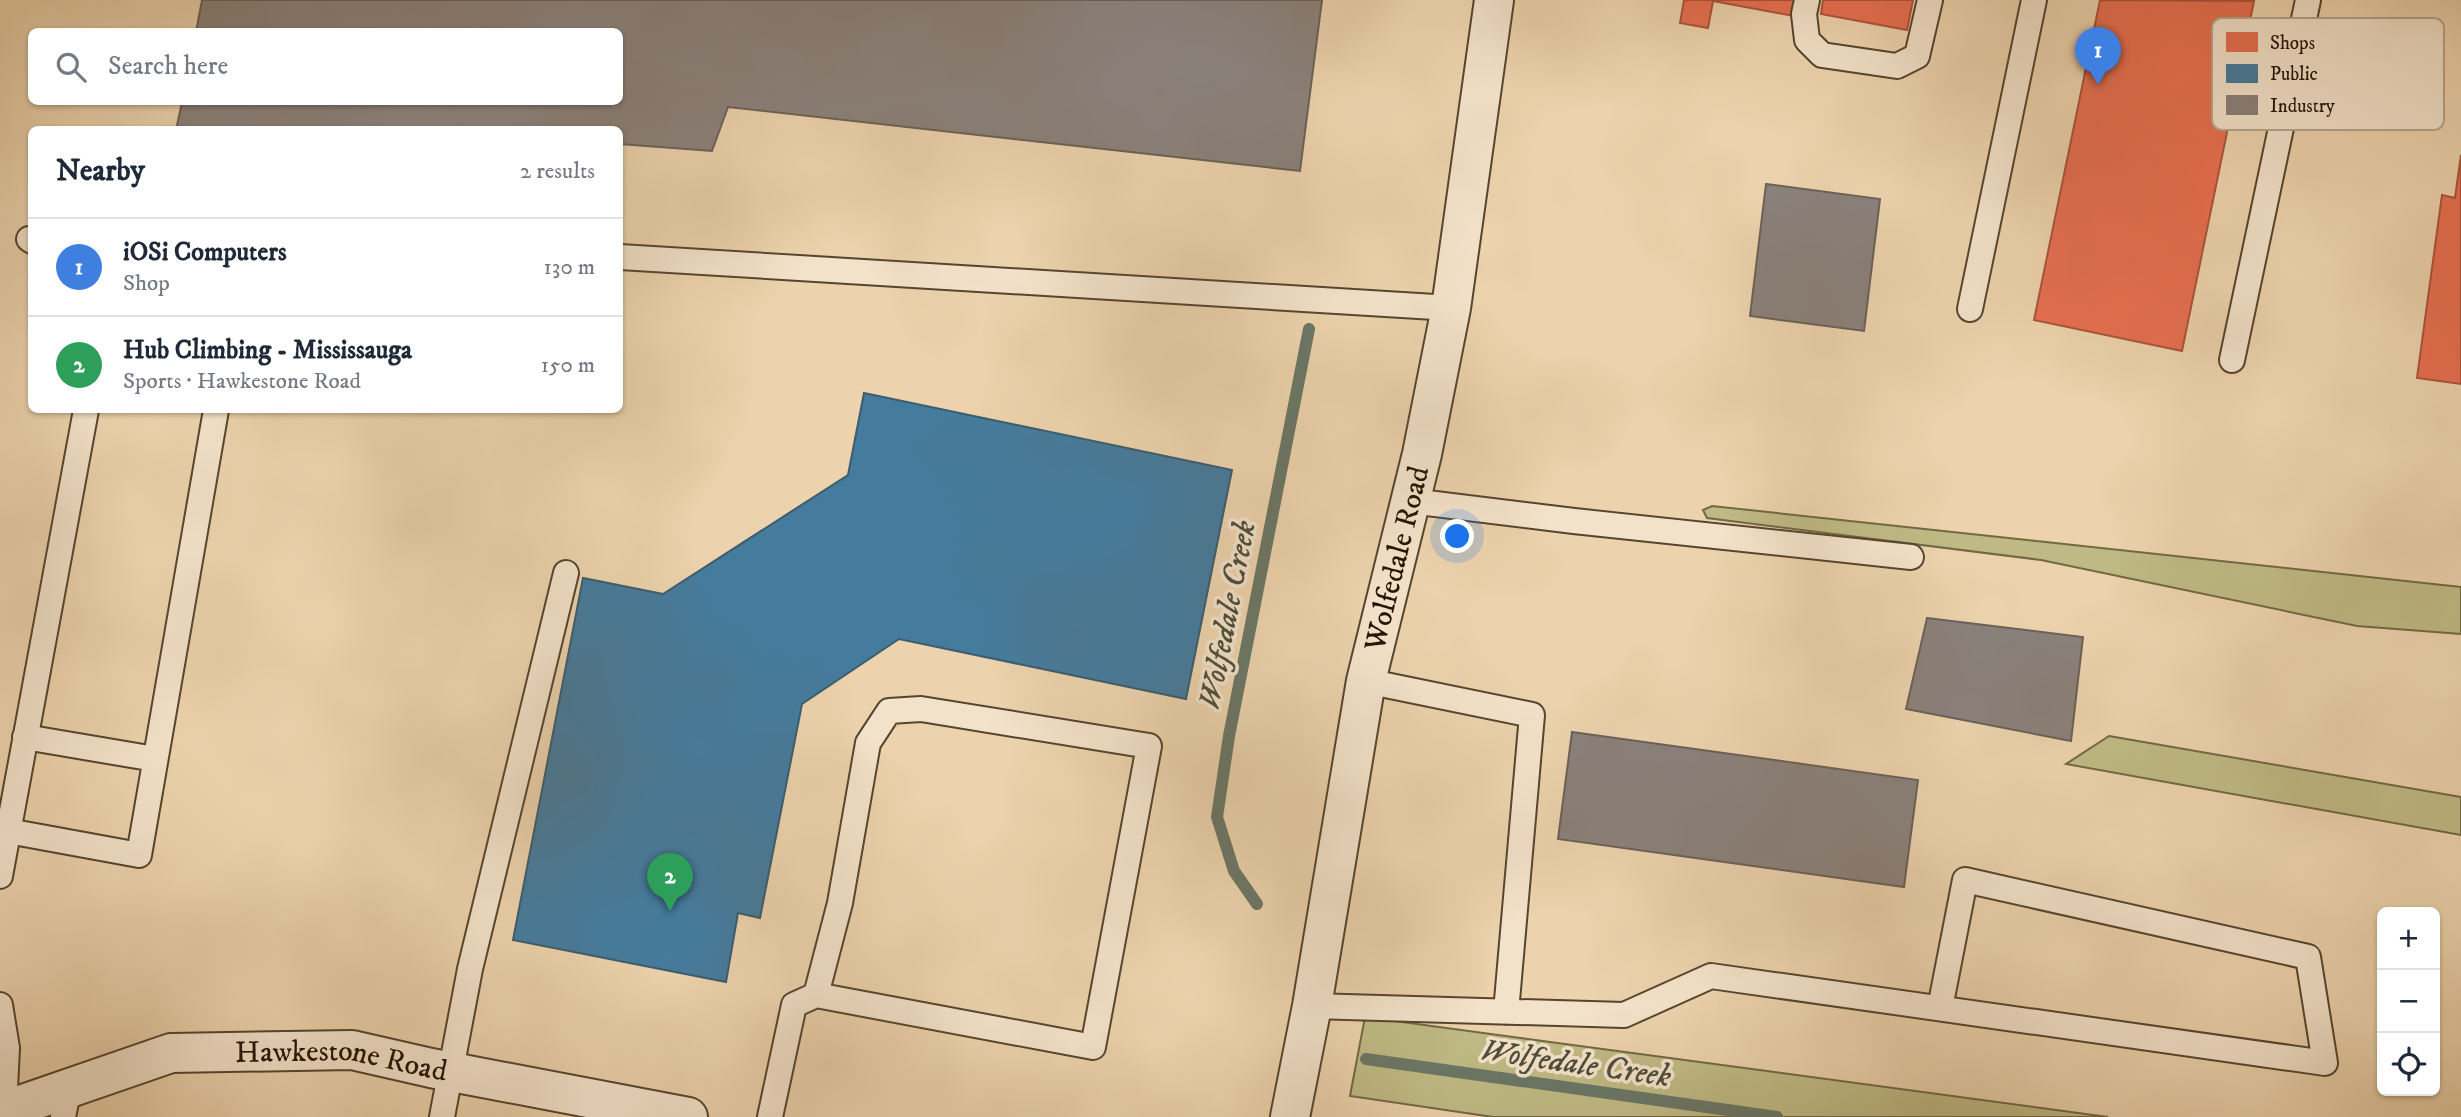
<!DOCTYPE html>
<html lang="en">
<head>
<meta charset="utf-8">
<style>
	body { margin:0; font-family:"IM FELL DW Pica",serif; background:#f6f6f7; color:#1f2937 }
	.controls { position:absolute; right:21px; bottom:21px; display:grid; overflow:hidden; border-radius:10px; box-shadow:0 2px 5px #0004 }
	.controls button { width:63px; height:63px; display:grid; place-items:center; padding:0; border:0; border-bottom:2px solid #e0e1e3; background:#fff; color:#1f2937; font:35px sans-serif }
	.you { position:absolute; left:1458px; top:537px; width:24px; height:24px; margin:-18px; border:5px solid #fff; border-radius:50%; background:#1a73e8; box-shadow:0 0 0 10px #1a73e833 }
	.badge { display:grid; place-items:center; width:46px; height:46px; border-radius:50%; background:#8f2418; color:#fff; font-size:23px; font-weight:700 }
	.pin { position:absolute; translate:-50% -58px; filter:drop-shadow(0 2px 4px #0008) }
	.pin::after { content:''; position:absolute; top:37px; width:24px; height:21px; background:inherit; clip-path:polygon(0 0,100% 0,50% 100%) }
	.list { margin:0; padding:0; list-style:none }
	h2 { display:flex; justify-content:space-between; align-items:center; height:91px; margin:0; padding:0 28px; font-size:30px }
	h2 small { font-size:23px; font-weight:400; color:#747a83 }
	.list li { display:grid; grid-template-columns:46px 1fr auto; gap:21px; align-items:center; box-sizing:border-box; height:98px; padding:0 28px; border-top:2px solid #e0e1e3 }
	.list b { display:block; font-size:26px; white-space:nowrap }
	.list p { margin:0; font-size:23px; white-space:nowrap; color:#747a83 }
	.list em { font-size:23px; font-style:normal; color:#747a83 }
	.icon { flex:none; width:38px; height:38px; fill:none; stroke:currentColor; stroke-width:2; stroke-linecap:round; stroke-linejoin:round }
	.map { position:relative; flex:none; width:2461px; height:1117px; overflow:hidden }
	.search { position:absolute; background:#fff; box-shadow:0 2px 5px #0004; left:28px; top:28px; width:595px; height:77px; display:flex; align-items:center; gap:18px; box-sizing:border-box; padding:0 24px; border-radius:10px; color:#747a83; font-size:26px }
	.panel { position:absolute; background:#fff; box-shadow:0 2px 5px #0004; left:28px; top:126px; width:595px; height:287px; border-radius:10px }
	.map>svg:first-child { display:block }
	.green { fill:#bfba85; stroke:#726844; stroke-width:2 }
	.shops { fill:#e76f51; stroke:#ac543a; stroke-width:2 }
	.public { fill:#457b9d; stroke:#3b5d6f; stroke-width:2 }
	.industry { fill:#8a817c; stroke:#6b6158; stroke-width:2 }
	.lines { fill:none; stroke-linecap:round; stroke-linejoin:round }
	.stream { stroke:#6a7767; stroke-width:12 }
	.service-casing { stroke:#56452e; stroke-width:28 }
	.minor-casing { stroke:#56452e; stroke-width:42 }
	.tertiary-casing { stroke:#56452e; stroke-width:42 }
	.service { stroke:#f3e2ca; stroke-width:24 }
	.minor { stroke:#f3e2ca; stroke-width:38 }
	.tertiary { stroke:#f3e2ca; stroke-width:38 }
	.labels { text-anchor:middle; stroke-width:7; stroke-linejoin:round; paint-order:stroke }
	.street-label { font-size:30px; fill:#241603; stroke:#f3e2ca }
	.water-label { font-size:32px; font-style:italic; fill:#4d4f3d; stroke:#f3e2ca }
	.key { fill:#f3e2ca; stroke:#b5a58e; stroke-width:2 }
	.key-label { font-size:19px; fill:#241603 }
</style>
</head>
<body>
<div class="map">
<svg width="2461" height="1117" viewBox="0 0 2461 1117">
	<rect width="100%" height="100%" fill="#ecd3ad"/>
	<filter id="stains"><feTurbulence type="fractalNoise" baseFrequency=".00286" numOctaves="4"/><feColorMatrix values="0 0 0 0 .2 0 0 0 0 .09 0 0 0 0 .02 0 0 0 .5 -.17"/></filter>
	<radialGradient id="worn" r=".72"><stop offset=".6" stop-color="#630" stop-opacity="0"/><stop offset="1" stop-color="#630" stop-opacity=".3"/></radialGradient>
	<path class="green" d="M1712 506 2461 587V634L2357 626 2041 560 1707 518 1703 510Z
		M2109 736 2461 797V835L2066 764Z
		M1365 1017 2108 1117H1493L1350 1096Z"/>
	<path class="shops" d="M1684 0H1797L1794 16 1713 1 1708 28 1680 23Z
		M1823 0H1913L1907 30 1821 14Z
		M2100 0 2254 1 2182 351 2034 320Z
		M2461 155V384L2417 378 2442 195 2455 198Z"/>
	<path class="public" d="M864 393 1232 470 1186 699 899 639 802 704 760 918 738 913 726 982 513 940 583 578 663 594 848 475Z"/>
	<path class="industry" d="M202 0H1322L1300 171 728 107 712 151 620 144V130H448L418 127 417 130H176L182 102H620V32H196Z
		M1766 184 1880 199 1864 331 1750 316Z
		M1927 618 2083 637 2071 741 1906 709Z
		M1572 732 1918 780 1904 887 1558 839Z"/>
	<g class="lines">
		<path class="stream" d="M1257 904 1234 871 1217 817 1229 736 1309 329
			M1366 1059 1777 1117"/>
		<defs>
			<path id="service" d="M1807 0 1804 14 1807 40 1822 55 1897 66 1917 56 1930 0
				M29 239 32 241
				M620 257 1451 308
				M1970 309 2034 0
				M2232 360 2308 0
				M1411 501 1574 521 1911 557
				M1366 681 1532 715 1506 1012
				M25 737 155 759
				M8 831 139 855 216 410
				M0 876 86 410
				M0 1005 7 1048 4 1109
				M1312 1006 1624 1015 1711 976 2325 1063 2308 957 1965 880 1940 1008
				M63 1117 69 1087
				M442 1117 470 969 566 573
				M770 1117 794 1005 816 995 1093 1047 1149 746 921 709 889 711 868 743 840 903 816 995"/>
			<g id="minor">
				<path id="s1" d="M0 1112 171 1053 352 1050 431 1068 688 1117"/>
			</g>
			<g id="tertiary">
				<path id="s2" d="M1290 1117 1312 1006 1366 681 1422 454 1451 308 1494 0"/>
			</g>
		</defs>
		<use href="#service" class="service-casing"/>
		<use href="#minor" class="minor-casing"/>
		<use href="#tertiary" class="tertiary-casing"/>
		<use href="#service" class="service"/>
		<use href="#minor" class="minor"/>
		<use href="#tertiary" class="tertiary"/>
	</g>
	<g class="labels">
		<g class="street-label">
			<text dy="10" stroke="none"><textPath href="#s2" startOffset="569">Wolfedale Road</textPath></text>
			<text dy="10" stroke="none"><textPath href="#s1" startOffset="352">Hawkestone Road</textPath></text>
		</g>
		<g class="water-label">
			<text transform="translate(1226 615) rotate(-79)" y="11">Wolfedale Creek</text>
			<text transform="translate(1576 1062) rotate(8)" y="11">Wolfedale Creek</text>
		</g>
	</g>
	<rect x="2212" y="18" width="232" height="112" rx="10" class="key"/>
	<rect x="2226" y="32" width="32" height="20" fill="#e76f51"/>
	<rect x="2226" y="64" width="32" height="19" fill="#457b9d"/>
	<rect x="2226" y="95" width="32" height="20" fill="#8a817c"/>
	<g class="key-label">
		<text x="2270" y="49">Shops</text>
		<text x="2270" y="80">Public</text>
		<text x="2270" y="112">Industry</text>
	</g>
	<rect width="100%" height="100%" filter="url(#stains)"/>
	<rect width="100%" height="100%" fill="url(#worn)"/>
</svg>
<div class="controls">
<button>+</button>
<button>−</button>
<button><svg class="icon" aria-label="locate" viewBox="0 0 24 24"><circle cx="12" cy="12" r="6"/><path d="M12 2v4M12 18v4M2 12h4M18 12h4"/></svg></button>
</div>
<div class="you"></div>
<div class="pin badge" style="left:2098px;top:85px;background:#3f7fe0">1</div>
<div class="pin badge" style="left:670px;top:911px;background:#2e9e5b">2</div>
<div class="search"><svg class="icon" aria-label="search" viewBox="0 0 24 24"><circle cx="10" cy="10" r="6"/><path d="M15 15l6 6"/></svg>Search here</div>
<section class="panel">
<h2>Nearby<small>2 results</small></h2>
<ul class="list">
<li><span class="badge" style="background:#3f7fe0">1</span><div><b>iOSi Computers</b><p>Shop</p></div><em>130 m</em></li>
<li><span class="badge" style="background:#2e9e5b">2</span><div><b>Hub Climbing - Mississauga</b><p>Sports · Hawkestone Road</p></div><em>150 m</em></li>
</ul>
</section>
</div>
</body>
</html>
